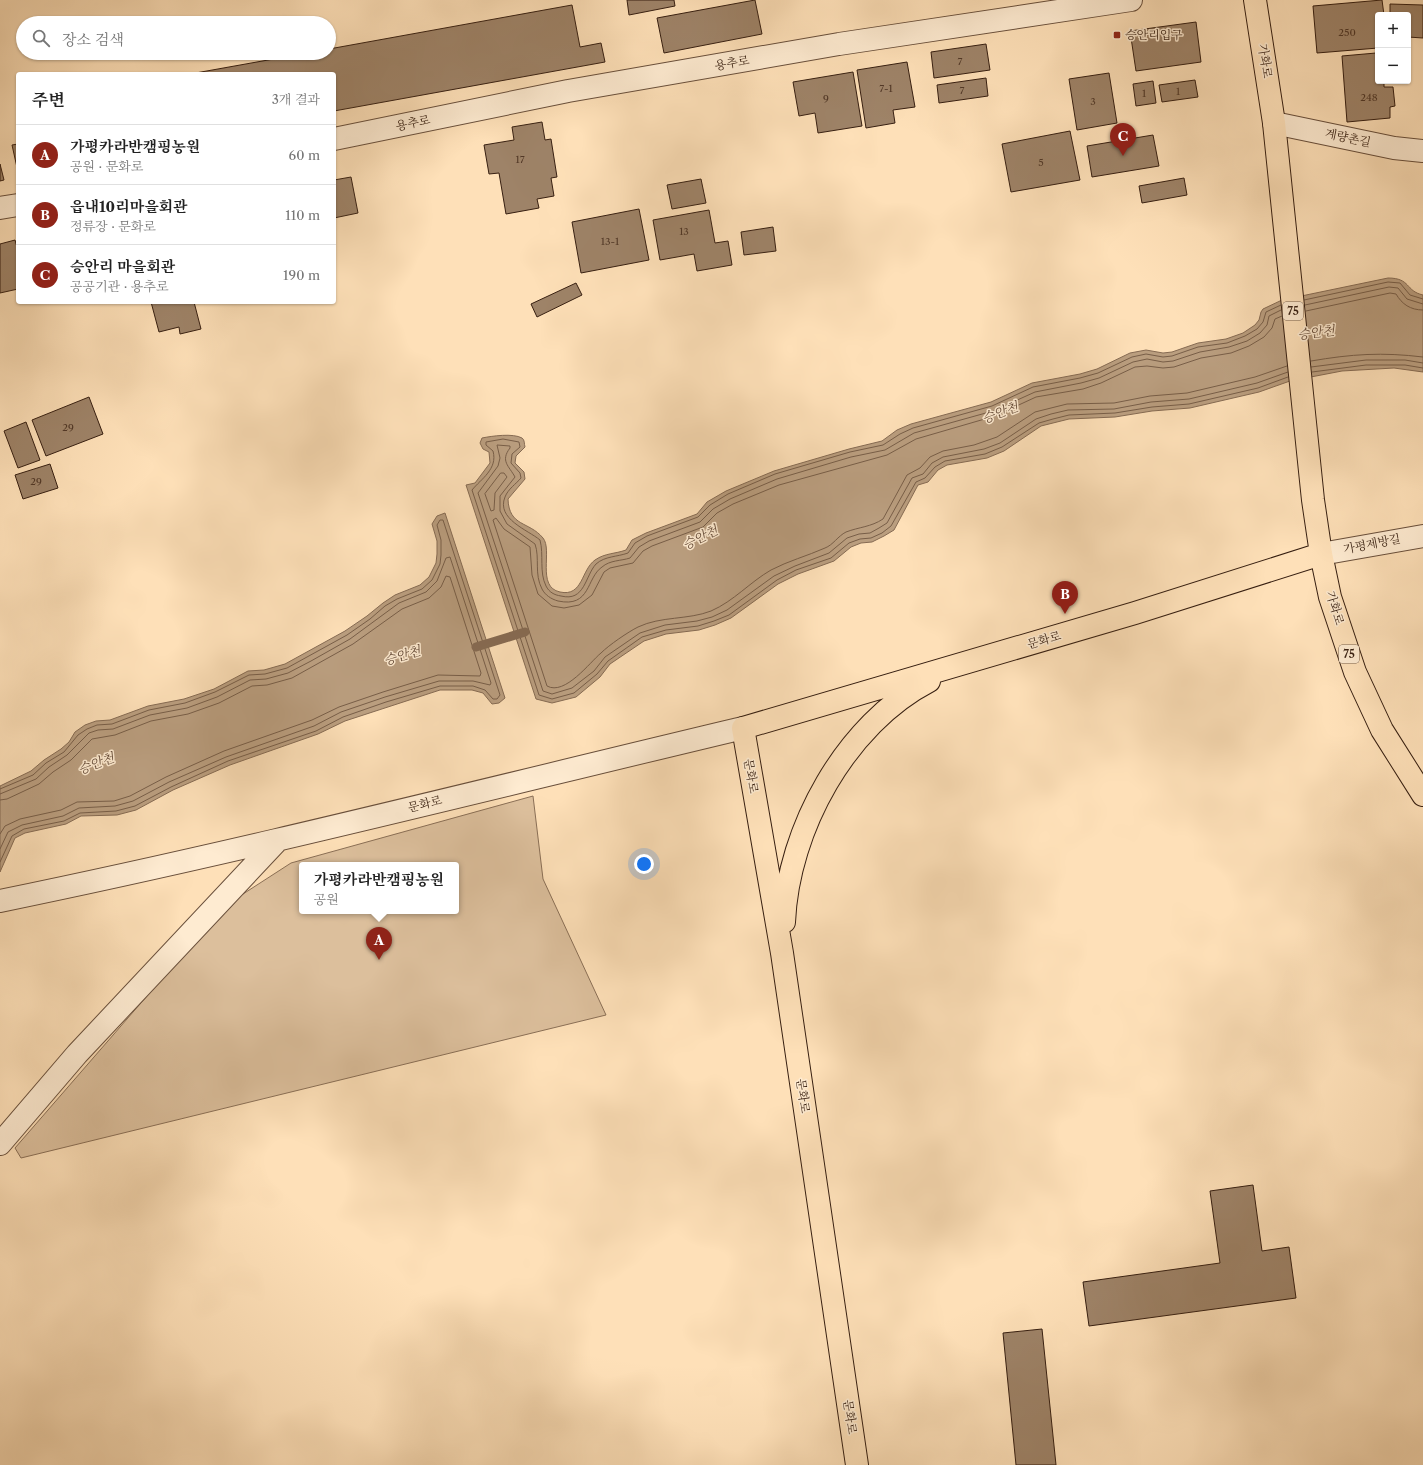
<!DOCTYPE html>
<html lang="ko">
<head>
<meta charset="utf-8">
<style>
	body { margin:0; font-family:"Libre Caslon Text","Noto Serif KR",serif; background:#f6f6f6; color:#222 }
	.controls { position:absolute; right:12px; top:12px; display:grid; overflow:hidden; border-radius:4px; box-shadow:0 1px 3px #0004 }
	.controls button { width:36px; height:36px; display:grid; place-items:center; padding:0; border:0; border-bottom:1px solid #e0e0e0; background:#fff; color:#222; font:20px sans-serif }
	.you { position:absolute; left:644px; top:864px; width:14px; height:14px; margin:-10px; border:3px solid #fff; border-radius:50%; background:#1a73e8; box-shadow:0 0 0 6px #1a73e833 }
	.badge { display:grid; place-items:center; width:26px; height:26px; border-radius:50%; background:#8f2418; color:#fff; font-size:13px; font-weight:700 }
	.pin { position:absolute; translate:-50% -33px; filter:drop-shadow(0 1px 2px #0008) }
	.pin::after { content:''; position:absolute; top:21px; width:14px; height:12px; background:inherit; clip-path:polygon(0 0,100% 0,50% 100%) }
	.popup { position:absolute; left:299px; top:862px; width:160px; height:52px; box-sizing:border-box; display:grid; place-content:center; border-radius:4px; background:#fff; filter:drop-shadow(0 1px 3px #0005); font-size:13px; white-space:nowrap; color:#767676 }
	.popup b { font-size:15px; color:#222 }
	.popup::after { content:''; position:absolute; left:50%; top:100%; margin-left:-8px; border:8px solid transparent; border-top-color:#fff }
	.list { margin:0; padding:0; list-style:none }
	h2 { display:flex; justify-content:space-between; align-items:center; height:52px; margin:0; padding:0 16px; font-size:17px }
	h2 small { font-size:13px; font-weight:400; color:#767676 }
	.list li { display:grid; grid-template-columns:26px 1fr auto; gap:12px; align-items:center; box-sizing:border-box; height:60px; padding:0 16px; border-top:1px solid #e0e0e0 }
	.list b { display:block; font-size:15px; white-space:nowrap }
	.list p { margin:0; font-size:13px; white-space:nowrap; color:#767676 }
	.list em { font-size:13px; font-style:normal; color:#767676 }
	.icon { flex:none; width:22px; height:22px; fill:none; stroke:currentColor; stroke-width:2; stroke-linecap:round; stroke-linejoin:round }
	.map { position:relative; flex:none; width:1423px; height:1465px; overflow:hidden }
	.search { position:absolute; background:#fff; box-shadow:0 1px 3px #0004; left:16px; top:16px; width:320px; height:44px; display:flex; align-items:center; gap:10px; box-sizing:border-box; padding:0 14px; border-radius:22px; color:#767676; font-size:15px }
	.panel { position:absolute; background:#fff; box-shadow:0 1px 3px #0004; left:16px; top:72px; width:320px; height:232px; border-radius:4px }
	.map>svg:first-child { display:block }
	.green { fill:#dcbf9c; stroke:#8a6f56; fill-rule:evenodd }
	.water { fill:#ba9e7f; stroke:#866b53 }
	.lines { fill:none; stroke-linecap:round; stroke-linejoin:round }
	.shore { stroke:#785e48; stroke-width:1 }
	.stream { stroke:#866b53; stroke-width:9 }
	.building { fill:#9e8368; stroke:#371f11 }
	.minor-casing { stroke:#694f3b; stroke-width:24 }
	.major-casing { stroke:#371f11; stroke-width:24 }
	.minor { stroke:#feebd1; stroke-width:22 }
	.major { stroke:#fee0b8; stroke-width:22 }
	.poi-dot { fill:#8f2418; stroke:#feebd1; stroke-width:1.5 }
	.labels { text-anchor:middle; stroke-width:3; stroke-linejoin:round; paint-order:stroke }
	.number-label { font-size:10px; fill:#513827 }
	.shield { fill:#feebd1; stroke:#735c4b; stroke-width:1 }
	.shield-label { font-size:11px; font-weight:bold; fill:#371f11 }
	.poi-label { font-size:12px; fill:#371f11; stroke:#feebd1; text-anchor:start }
	.street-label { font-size:12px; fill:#371f11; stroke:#feebd1 }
	.water-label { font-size:13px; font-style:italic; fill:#654b38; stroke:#feebd1 }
</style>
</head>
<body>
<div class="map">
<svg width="1423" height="1465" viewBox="0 0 1423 1465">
	<rect width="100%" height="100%" fill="#fee0b8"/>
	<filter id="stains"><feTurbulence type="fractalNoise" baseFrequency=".005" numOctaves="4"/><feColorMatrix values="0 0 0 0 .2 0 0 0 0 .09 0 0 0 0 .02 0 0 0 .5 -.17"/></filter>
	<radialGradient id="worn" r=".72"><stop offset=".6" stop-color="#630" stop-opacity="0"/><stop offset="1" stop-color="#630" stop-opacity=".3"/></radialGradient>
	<path class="green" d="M533 796 543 879 606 1015 21 1158 15 1148 226 905 291 863ZM302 865H456V911H302Z"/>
	<path class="water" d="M1388 278C1411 278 1405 291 1423 295V372L1394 368 1342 371 1290 381 1259 392 1190 408 1152 411 1115 417 1069 419 1041 426 1004 451 987 458 947 465 938 470 928 482 918 485 894 530 884 536 872 542 861 543 851 547 834 561 798 574 778 584 731 618 715 625 699 630 666 634 644 641 610 664 600 677 576 697 552 703 536 699 466 485 475 483 490 463 489 452 483 449 480 443 482 438C492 436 513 433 522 438 525 440 524 444 525 447L516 456 515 463 524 472 525 479 508 499C509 527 529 521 543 538 553 550 536 587 560 592 583 597 581 570 595 560 605 553 615 554 626 550L632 540 646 533 697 514 707 502 726 491 774 471 849 449 882 441 897 430 911 424 991 402 1032 383 1080 374 1097 369 1130 353 1146 350 1163 353 1172 352 1198 343 1226 339 1243 333 1255 325 1259 320 1261 312 1263 309 1282 300Z
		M445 513 505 698 499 703 492 704 483 693 472 690H440L345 721 318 734 230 765 173 790 136 810 117 815 81 816 66 824 25 833 15 838 0 872V786L31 771 44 760 61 749 69 742 75 732 85 725 96 721 110 720 148 706 184 699 214 689 248 671 264 670 285 664 345 631 367 616 383 603 395 595 420 585 429 577 436 563 437 554V541L432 524 437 516Z"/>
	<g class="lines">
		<path class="shore" d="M1304 300 1388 282 1400 283 1410 295 1423 299
			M1281 305 1266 312 1263 322 1257 329 1245 336 1227 343 1198 347 1172 356 1163 357 1146 354 1132 357 1098 373 1080 378 1033 387 992 406 913 428 900 434 883 445 850 452 775 474 728 494 710 505 698 517 647 536 635 543 628 553C617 557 605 556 596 564 585 576 585 602 561 596 554 595 549 592 546 586 539 572 544 555 540 540 528 530 496 519 505 497 508 489 516 484 521 478L520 473 511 463 512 454 520 447 519 442 503 439 486 442V445L493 451C498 469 481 479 472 490L539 695 552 699 574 693 597 674 608 661 642 637 666 630 698 626 714 621 729 615 777 580 796 570 831 558 849 543 860 539 871 538 882 533 891 526 916 482 925 478 935 467 945 461 985 454 1002 447 1039 423 1053 419 1069 415 1115 413 1152 407 1189 404 1258 388 1288 377
			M1305 305 1389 287 1398 288 1407 299 1423 304
			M1281 310 1269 316 1267 325 1260 333 1247 341 1229 347 1200 352 1173 361 1163 362 1147 359 1133 362 1099 378 1081 383 1035 392 993 411 914 433 885 450 851 457 777 479 730 499 713 509 700 522 649 541 639 547 630 558C621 561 610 560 602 567 586 578 591 608 558 601 551 599 545 595 542 589 534 574 540 558 535 544L507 524 500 511V496L515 477C509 466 500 461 510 448V446L497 445 500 458 498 466 478 493 543 691 552 694 572 688 594 671 605 657 640 633 665 625 697 621 712 617 727 610 774 576 795 566 829 553 847 538 859 534 870 533 879 528 887 523 912 478 923 474 932 463 943 457 984 449 1000 443 1036 419 1051 414 1068 410 1114 409 1151 402 1189 399 1257 383 1288 372
			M1306 311 1390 293 1396 294C1402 304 1410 310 1423 310
			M1282 316 1275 319 1272 328 1264 337 1249 346 1231 353 1201 358 1174 367 1163 368 1147 366 1135 367 1101 383 1083 389 1036 397 995 416 916 439 887 455 779 485 733 504 717 513 703 527 652 546 643 551 633 563 610 568 604 572 592 595 579 605 564 608 552 606 538 594 532 575 530 547 504 529 496 518 493 520 547 686C565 696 590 662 601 653 609 645 628 632 638 627 661 616 688 620 711 611 734 601 750 582 771 570 788 561 807 556 825 548 833 545 838 536 846 532 859 527 871 527 883 519L907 475 920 468 930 457 943 451 974 445 997 437 1035 412 1067 404 1114 403 1150 396 1187 393 1255 377 1287 366
			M1311 361C1352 354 1382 352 1423 357
			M1311 367 1366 360H1405L1423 363
			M1312 372 1366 365H1405L1423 368
			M501 473H504L507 477 495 493 494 510 491 511 485 494Z
			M0 789 33 775 46 763 64 752 78 735 87 729 97 725 112 724 149 710 185 703 215 692 249 675 265 674 287 668 347 635 370 619 385 606 397 599 422 589 432 580 440 564 441 555V540L437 525 440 520H443L500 695 497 699H493L485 690 473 686H440L386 702 343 717 316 731 228 761 171 787 135 806 116 811 80 813 64 821 24 829 12 836 0 862
			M0 794 36 779 49 767 67 755 89 733 98 730 113 729 150 715 187 708 217 697 250 680 266 679 288 673 311 661 350 639 399 603 426 592 437 581 446 558 450 557 491 683 490 685 473 681H439L385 697 341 712 314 726 226 757 169 782 133 801 115 806 79 808 63 816 22 825 8 832 0 849
			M0 800 7 799 39 784 53 772 71 760 92 739 115 735 151 721 188 714 219 703 252 686 267 685 292 678 353 644 402 609 429 598 441 587 446 576 450 577 481 673 480 676 438 675 383 692 339 707 312 720 224 751 166 777 130 796 114 801 77 802 61 810 20 819 5 826 0 834"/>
		<path class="stream" d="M476 647 525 632"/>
	</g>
	<path class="building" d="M627 0H674L675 6 629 15Z
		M755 0 762 34 664 53 657 18Z
		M1382 0 1384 15H1378V48L1317 53 1313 6Z
		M1390 4 1423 5V38L1408 37V15H1390Z
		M572 5 580 47 601 43 605 62 334 111V74H190L307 53H329V49Z
		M1196 22 1201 62 1136 71 1130 31Z
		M986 44 990 70 934 78 931 52Z
		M1376 53 1378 81H1384V87H1393L1395 106 1390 107V118L1347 122 1342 56Z
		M907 62 915 107 893 110 895 123 866 128 857 70Z
		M853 72 862 126 818 133 815 113 799 116 793 82Z
		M1109 73 1117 123 1077 130 1069 79Z
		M986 78 988 96 939 103 937 85Z
		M1195 80 1198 97 1162 102 1159 85Z
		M1153 81 1156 103 1136 106 1133 84Z
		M542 122 545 140 551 139 557 177 551 178 554 196 537 199 539 208 506 214 499 173 489 174 484 145 514 140 512 127Z
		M1070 131 1080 180 1011 192 1002 144Z
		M1153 135 1159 166 1092 177 1087 146Z
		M18 144V172L12 145Z
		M0 164 4 180 0 181Z
		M351 177 358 213 334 218V180Z
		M1184 178 1187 195 1142 203 1139 186Z
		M701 179 706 203 672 209 667 185Z
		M639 209 649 260 581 273 572 222Z
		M709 210 715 243 728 241 732 265 697 271 694 254 660 260 653 220Z
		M773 227 776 251 744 255 741 232Z
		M15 240 18 251V289L0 293V244Z
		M576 283 582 295 537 317 531 304Z
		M151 302H194L201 329 180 334 179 327 159 332Z
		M89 397 103 434 46 456 32 420Z
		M26 422 40 460 18 468 4 431Z
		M50 464 58 488 23 499 15 475Z
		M1253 1185 1262 1251 1289 1247 1296 1298 1089 1326 1083 1282 1220 1263 1210 1191Z
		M1042 1329 1056 1465H1016L1003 1333Z"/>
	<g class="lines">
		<defs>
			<path id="minor" d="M1274 123 1394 148 1423 151
				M334 139 568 91 839 44 1131 0
				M0 208 18 205
				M1321 554 1423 536
				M0 901C249 850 495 787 743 728
				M0 1144 77 1054 277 841"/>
			<path id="major" d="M1255 0 1274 123 1313 500 1321 554 1330 597 1355 672 1382 730 1423 795
				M784 922C788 829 846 724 929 681
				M857 1465 782 953 743 728 1135 613 1321 554"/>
		</defs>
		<use href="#minor" class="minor-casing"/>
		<use href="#major" class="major-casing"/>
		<use href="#minor" class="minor"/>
		<use href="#major" class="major"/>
	</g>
	<rect class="poi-dot" x="1113" y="31" width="8" height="8" rx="2"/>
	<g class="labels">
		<g class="number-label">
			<text x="1347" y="36">250</text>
			<text x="960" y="65">7</text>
			<text x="886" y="92">7-1</text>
			<text x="962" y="94">7</text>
			<text x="1178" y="95">1</text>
			<text x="1144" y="97">1</text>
			<text x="1369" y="101">248</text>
			<text x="826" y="102">9</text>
			<text x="1093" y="105">3</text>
			<text x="520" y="163">17</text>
			<text x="1041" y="166">5</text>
			<text x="684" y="235">13</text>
			<text x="610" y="245">13-1</text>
			<text x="68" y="431">29</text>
			<text x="36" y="485">29</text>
		</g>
		<g class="shield">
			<rect x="1283" y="302" width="20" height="18" rx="3"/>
			<rect x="1339" y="645" width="20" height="18" rx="3"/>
		</g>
		<g class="shield-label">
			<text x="1293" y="315">75</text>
			<text x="1349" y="658">75</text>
		</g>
		<g class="poi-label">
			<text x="1125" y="39">승안리입구</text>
		</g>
		<g class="street-label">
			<text transform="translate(1265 61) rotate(81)" y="4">가화로</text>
			<text transform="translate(732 63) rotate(-10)" y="4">용추로</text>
			<text transform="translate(413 123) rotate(-12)" y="4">용추로</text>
			<text transform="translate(1348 138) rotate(12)" y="4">계량촌길</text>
			<text transform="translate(1372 544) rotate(-11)" y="4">가평제방길</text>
			<text transform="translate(1335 608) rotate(73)" y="4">가화로</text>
			<text transform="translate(1044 640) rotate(-16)" y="4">문화로</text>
			<text transform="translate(751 776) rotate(80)" y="4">문화로</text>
			<text transform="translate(425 804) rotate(-14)" y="4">문화로</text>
			<text transform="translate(803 1096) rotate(82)" y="4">문화로</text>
			<text transform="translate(850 1417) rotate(82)" y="4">문화로</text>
		</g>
		<g class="water-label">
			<text transform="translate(1316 332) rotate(-7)" y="5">승안천</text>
			<text transform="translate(1000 412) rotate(-20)" y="5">승안천</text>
			<text transform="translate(700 537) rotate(-26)" y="5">승안천</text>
			<text transform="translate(402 655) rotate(-16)" y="5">승안천</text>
			<text transform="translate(96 763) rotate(-20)" y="5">승안천</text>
		</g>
	</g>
	<rect width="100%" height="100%" filter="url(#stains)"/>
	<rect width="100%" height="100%" fill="url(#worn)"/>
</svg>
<div class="controls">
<button>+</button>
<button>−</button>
</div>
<div class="you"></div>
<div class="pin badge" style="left:379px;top:960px">A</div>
<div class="popup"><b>가평카라반캠핑농원</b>공원</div>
<div class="pin badge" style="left:1065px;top:614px">B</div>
<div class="pin badge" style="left:1123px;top:156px">C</div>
<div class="search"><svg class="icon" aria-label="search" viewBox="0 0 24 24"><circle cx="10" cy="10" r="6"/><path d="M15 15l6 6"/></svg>장소 검색</div>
<section class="panel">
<h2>주변<small>3개 결과</small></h2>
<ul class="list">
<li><span class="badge">A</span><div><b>가평카라반캠핑농원</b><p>공원 · 문화로</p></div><em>60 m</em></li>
<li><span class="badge">B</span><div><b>읍내10리마을회관</b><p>정류장 · 문화로</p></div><em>110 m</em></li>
<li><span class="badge">C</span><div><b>승안리 마을회관</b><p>공공기관 · 용추로</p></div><em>190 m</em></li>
</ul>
</section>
</div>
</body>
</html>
